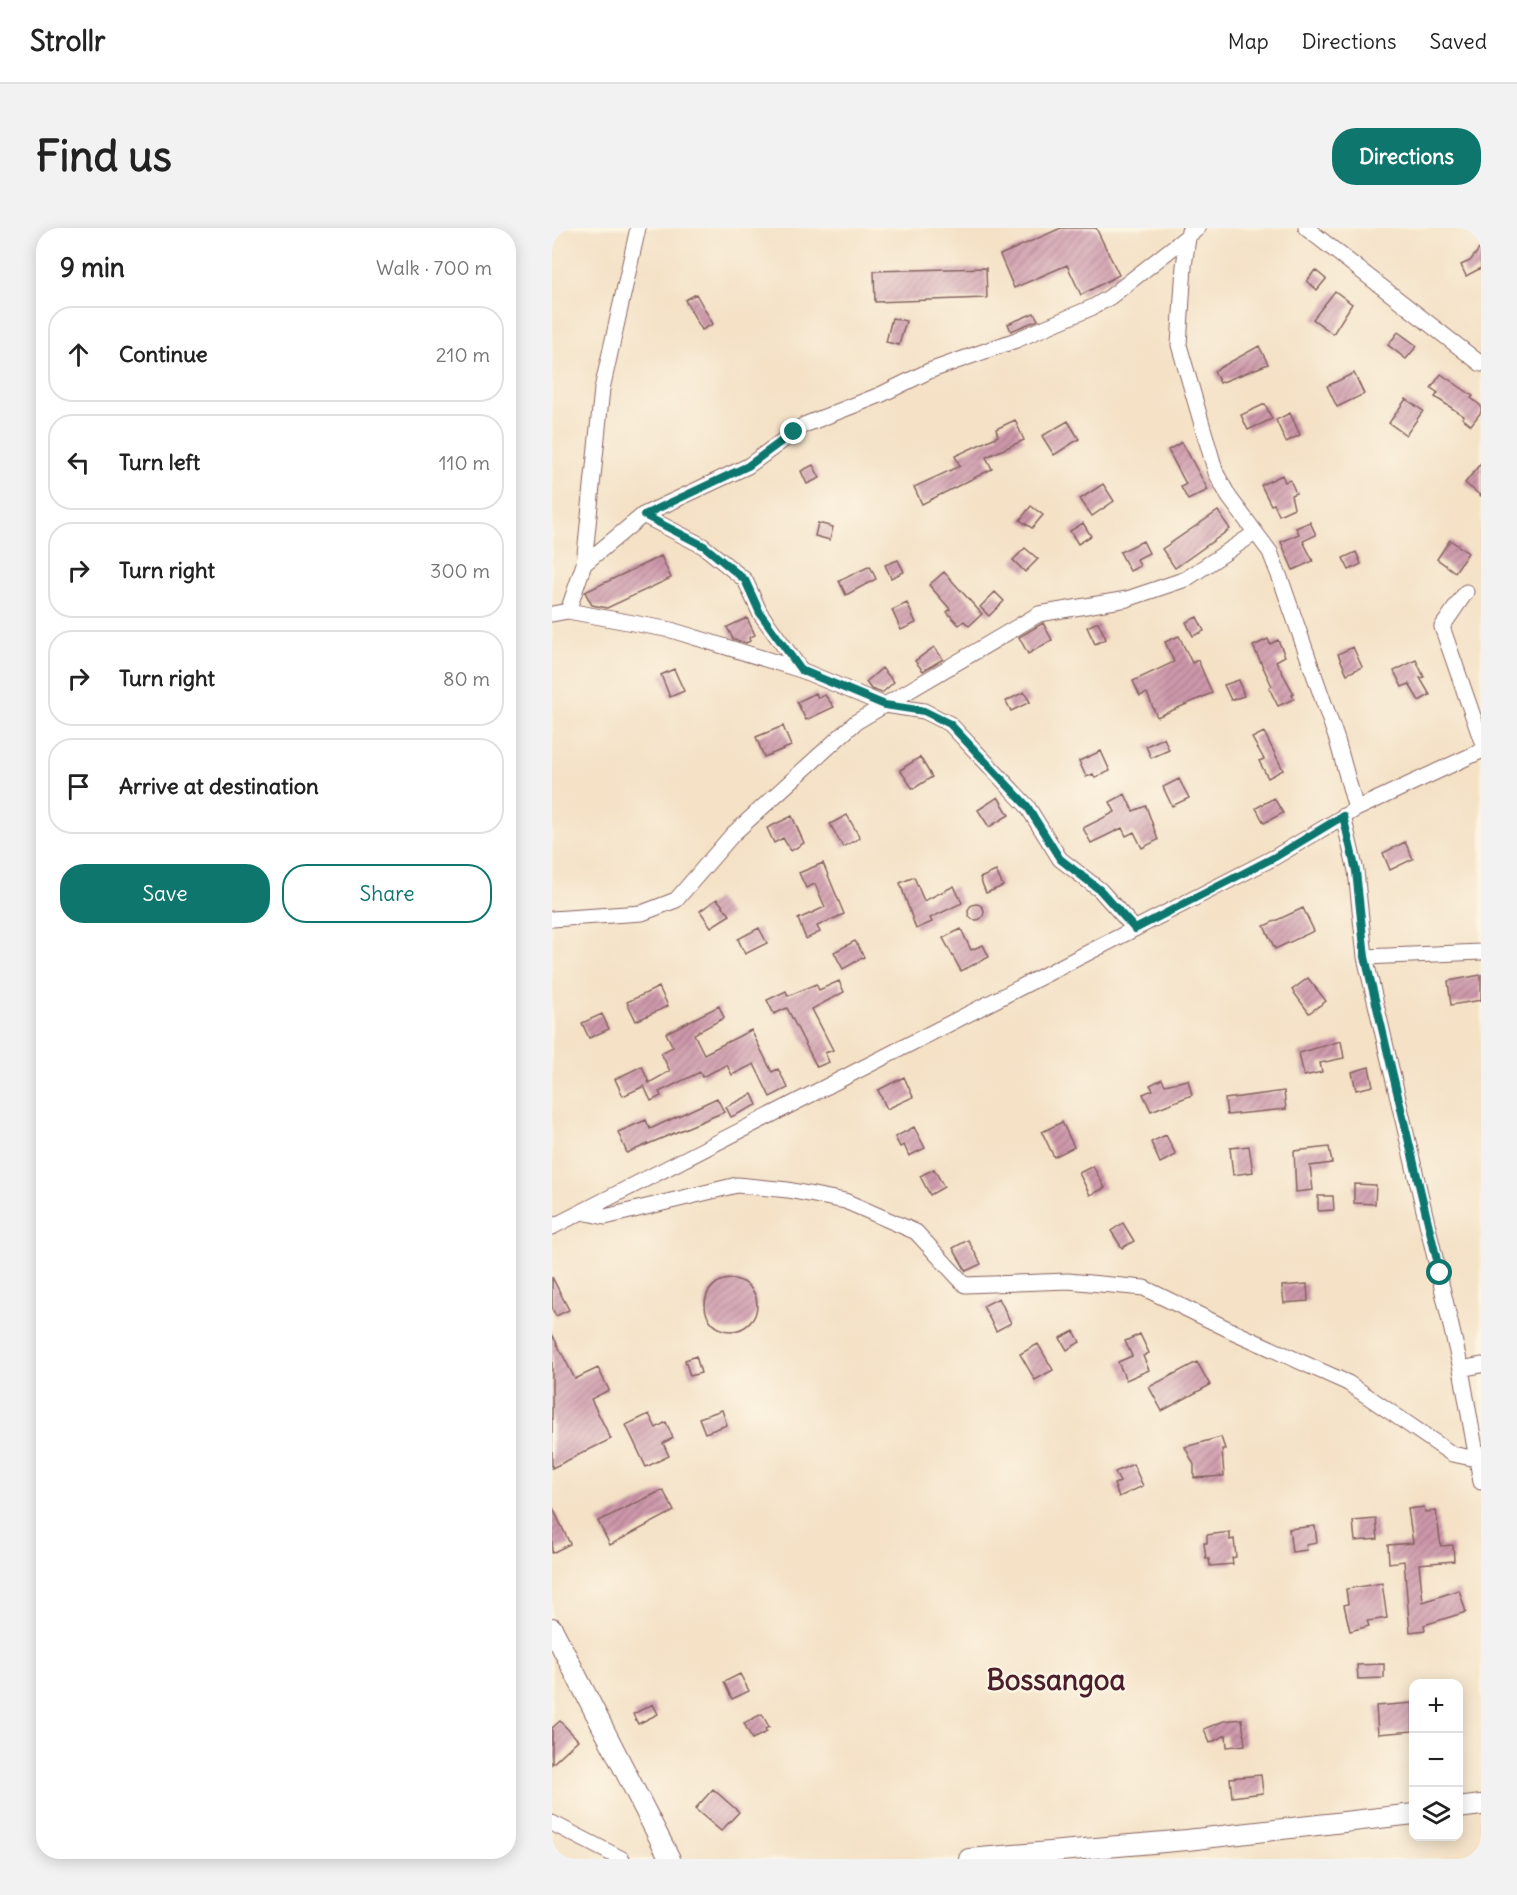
<!DOCTYPE html>
<html lang="en">
<head>
<meta charset="utf-8">
<style>
	body { margin:0; font-family:Delius,sans-serif; background:#f2f2f2; color:#222 }
	.controls { position:absolute; right:18px; bottom:18px; display:grid; overflow:hidden; border-radius:12px; box-shadow:0 3px 15px #0003 }
	.controls button { width:54px; height:54px; display:grid; place-items:center; padding:0; border:0; border-bottom:2px solid #e0e0e0; background:#fff; color:#222; font:30px sans-serif }
	.stop { position:absolute; width:18px; height:18px; margin:-14px; border:4px solid #0f766e; border-radius:50%; background:#fff }
	.stop.end { background:#0f766e; border-color:#fff; box-shadow:0 2px 6px #0008 }
	.list { margin:0; padding:0; list-style:none }
	h2 { display:flex; justify-content:space-between; align-items:center; height:78px; margin:0; padding:0 24px; font-size:26px }
	h2 small { font-size:20px; font-weight:400; color:#767676 }
	.list li { display:grid; grid-template-columns:39px 1fr auto; gap:18px; align-items:center; box-sizing:border-box; height:96px; margin:0 12px 12px; padding:0 12px; border:2px solid #e0e0e0; border-radius:24px }
	.list b { display:block; font-size:22px; white-space:nowrap }
	.list em { font-size:20px; font-style:normal; color:#767676 }
	.actions { display:flex; gap:12px; padding:18px 24px }
	.actions a { flex:1; padding:14px 0; border:2px solid #0f766e; border-radius:24px; text-align:center; font-size:21px; color:#0f766e }
	.actions .main { background:#0f766e; color:#fff }
	.icon { flex:none; width:33px; height:33px; fill:none; stroke:currentColor; stroke-width:2; stroke-linecap:round; stroke-linejoin:round }
	.map { position:relative; flex:none; width:929px; height:1631px; overflow:hidden; border-radius:24px }
	header { display:flex; align-items:center; gap:36px; box-sizing:border-box; height:84px; padding:0 30px; background:#fff; border-bottom:2px solid #e0e0e0 }
	header strong { font-size:28px }
	nav { display:flex; gap:33px; margin-inline-start:auto; font-size:21px }
	.intro { display:flex; align-items:center; justify-content:space-between; box-sizing:border-box; height:144px; padding:0 36px }
	h1 { margin:0; font-size:42px }
	.button { padding:15px 27px; border-radius:24px; background:#0f766e; color:#fff; font-size:21px; font-weight:700 }
	main { display:flex; gap:36px; padding:0 36px }
	aside { flex:1; background:#fff; border-radius:24px; box-shadow:0 3px 15px #0003 }
	.map>svg:first-child { display:block }
	.building { fill:url(#building-hatch) }
	.lines { fill:none; stroke-linecap:round; stroke-linejoin:round }
	.minor-casing { stroke:#866361; stroke-width:17 }
	.major-casing { stroke:#866361; stroke-width:22 }
	.minor { stroke:#fff; stroke-width:15 }
	.major { stroke:#fff; stroke-width:20 }
	.route { stroke:#0f766e; stroke-width:8 }
	.labels { text-anchor:middle; stroke-width:4.5; stroke-linejoin:round; paint-order:stroke }
	.town-label { font-size:28px; font-weight:bold; fill:#4a1f2b; stroke:#fcf5e5 }
</style>
</head>
<body>
<header>
<strong>Strollr</strong>
<nav><a>Map</a><a>Directions</a><a>Saved</a></nav>
</header>
<div class="intro"><h1>Find us</h1><a class="button">Directions</a></div>
<main>
<aside>
<h2>9 min<small>Walk · 700 m</small></h2>
<ul class="list">
<li><svg class="icon" aria-label="ahead" viewBox="0 0 24 24"><path d="M12 20V5M6 11l6-6 6 6"/></svg><div><b>Continue</b></div><em>210 m</em></li>
<li><svg class="icon" aria-label="left" viewBox="0 0 24 24"><path d="M17 20v-9H6M10 6l-5 5 5 5"/></svg><div><b>Turn left</b></div><em>110 m</em></li>
<li><svg class="icon" aria-label="right" viewBox="0 0 24 24"><path d="M7 20v-9h11M14 6l5 5-5 5"/></svg><div><b>Turn right</b></div><em>300 m</em></li>
<li><svg class="icon" aria-label="right" viewBox="0 0 24 24"><path d="M7 20v-9h11M14 6l5 5-5 5"/></svg><div><b>Turn right</b></div><em>80 m</em></li>
<li><svg class="icon" aria-label="arrive" viewBox="0 0 24 24"><path d="M6 21V4h12l-3 4 3 4H6"/></svg><div><b>Arrive at destination</b></div></li>
</ul>
<div class="actions"><a class="main">Save</a><a>Share</a></div>
</aside>
<div class="map">
<svg width="929" height="1631" viewBox="0 0 929 1631">
	<defs>
		<pattern id="building-hatch" width="6" height="6" patternUnits="userSpaceOnUse" patternTransform="scale(1.5)"><rect width="6" height="6" fill="#cd98ab"/><path d="M-1 1l2-2M0 6l6-6M5 7l2-2" fill="none" stroke="#a87b8b"/></pattern>
	</defs>
	<rect width="100%" height="100%" fill="#fcf5e5"/>
	<filter id="ink" filterUnits="userSpaceOnUse"><feTurbulence type="fractalNoise" baseFrequency=".0167" numOctaves="2"/><feDisplacementMap in="SourceGraphic" scale="12" xChannelSelector="R" yChannelSelector="G"/><feConvolveMatrix kernelMatrix="1 2 1 2 8 2 1 2 1" color-interpolation-filters="sRGB"/></filter>
	<filter id="wash" filterUnits="userSpaceOnUse"><feTurbulence type="fractalNoise" baseFrequency=".008" numOctaves="4" result="noise"/><feDisplacementMap in="SourceGraphic" scale="24" xChannelSelector="R" yChannelSelector="G"/><feGaussianBlur stdDeviation="1.35" result="paint"/><feColorMatrix in="noise" values="0 0 0 0 0 0 0 0 0 0 0 0 0 0 0 0 0 1.4 0 .05"/><feComposite in="paint" operator="in"/></filter>
	<g filter="url(#wash)">
		<rect width="100%" height="100%" fill="#f4e1c6"/>
		<g id="blocks">
			<path class="building" d="M509 0H544L567 47 529 67 515 37 462 60 448 27Z
				M929 19V40L914 48 909 37 918 33Z
				M434 40 435 70 323 74 322 43Z
				M763 42 774 51 765 62 755 53Z
				M783 63 800 76 781 106 761 91Z
				M144 66 161 96 150 102 133 72Z
				M482 85 486 92 459 103 456 96Z
				M340 90 354 93 347 117 334 114Z
				M846 104 865 118 854 131 836 117Z
				M707 118 716 136 668 155 662 143Z
				M802 145 812 166 785 179 775 158Z
				M889 146 921 168 919 170 929 178V184L919 197 910 190 912 188 883 169 886 165 879 160Z
				M854 171 871 183 854 207 837 195Z
				M713 176 720 191 696 202 689 187Z
				M738 185 748 207 734 214 724 192Z
				M463 192 472 212 434 229 440 241 370 276 362 259 408 238 403 228 446 208 444 201Z
				M516 193 527 211 502 227 490 208Z
				M630 214 656 262 636 272 629 259 634 256 616 222Z
				M929 235V268L913 255Z
				M261 237 268 250 255 256 249 243Z
				M730 247 733 254 738 252 744 265 739 267 742 280 727 287 722 276 719 277 709 257Z
				M551 256 562 273 540 288 528 271Z
				M479 278 491 287 480 300 468 292Z
				M666 283 678 301 623 340 610 321Z
				M758 294 764 307 751 313 761 333 741 342 729 314 747 306 744 300Z
				M266 295 281 299 278 312 263 308Z
				M531 295 539 308 526 316 518 303Z
				M898 312 916 325 903 344 885 331Z
				M591 313 597 325 585 331 588 338 578 343 568 324Z
				M473 320 486 331 473 344 461 332Z
				M804 324 809 336 797 342 791 330Z
				M109 328 119 350 55 380 40 377 33 364Z
				M346 332 352 344 339 350 333 337Z
				M318 338 324 351 294 367 287 353Z
				M392 344 430 386 417 398 412 393 407 397 395 384 398 381 377 357Z
				M443 364 452 373 437 388 428 379Z
				M355 375 364 395 349 402 340 382Z
				M645 389 652 403 641 408 634 394Z
				M195 390 203 407 197 410 198 413 194 415 181 411 175 399Z
				M546 394 554 411 543 416 535 399Z
				M491 395 500 412 476 426 467 409Z
				M627 408 640 435 646 432 660 465 605 489 595 465 588 468 581 453 622 434 613 414Z
				M716 411 718 416 726 412 733 428 724 433 742 466 740 467 742 471 726 478 717 460 720 458 701 418Z
				M382 419 391 431 371 443 363 433Z
				M801 419 810 439 795 446 786 426Z
				M864 432 872 449 868 450 878 467 867 473 857 456 850 459 842 443Z
				M330 440 342 454 330 465 319 461 314 454Z
				M122 441 132 463 118 469 109 447Z
				M687 452 692 468 679 472 672 457Z
				M472 464 478 474 459 483 454 473Z
				M264 465 266 470 273 467 282 479 254 492 245 474Z
				M231 498 239 518 212 529 204 509Z
				M712 504 731 542 716 550 707 533 712 531 700 510Z
				M612 510 617 522 599 530 594 518Z
				M549 523 558 543 543 550 541 546 534 549 527 533Z
				M368 529 380 549 361 561 348 542Z
				M627 551 637 570 620 578 611 559Z
				M573 566 581 583 594 578 606 612 590 620 582 604 574 608 570 600 539 615 531 600 563 584 558 574Z
				M446 569 457 587 437 599 426 582Z
				M722 570 731 585 712 595 704 580Z
				M295 587 308 610 291 619 278 596Z
				M240 588 252 615 239 623 231 610 222 615 215 600Z
				M853 614 861 631 838 642 831 625Z
				M271 635 292 686 265 698 268 704 254 711 246 691 273 679 263 656 254 660 247 645Z
				M444 643 451 658 434 665 428 650Z
				M362 649 372 673 402 658 410 675 378 690 380 694 364 701 348 655Z
				M165 671 178 687 159 699 148 683Z
				M416 684a8 8 0 1 1 16 0a8 8 0 1 1-16 0Z
				M751 680 762 703 723 721 712 698Z
				M207 700 215 715 193 726 186 711Z
				M409 701 419 722 431 717 437 729 409 743 391 710Z
				M303 713 312 729 291 741 282 724Z
				M929 747V772L899 777 896 753Z
				M756 750 774 773 757 785 740 762Z
				M287 753 292 764 260 781 281 822 273 825 277 834 265 839 235 780 222 786 215 772 234 763 236 768 264 756 267 762Z
				M107 759 116 778 84 793 75 774Z
				M167 778 172 790 142 806 152 826 199 802 220 844 226 841 236 860 218 869 202 836 180 847 175 837 150 849 148 844 107 864 109 868 99 873 92 858 71 868 63 851 90 838 97 855 118 843 109 825 121 819 114 805Z
				M50 786 57 801 37 810 30 795Z
				M789 813 792 830 768 835 770 844 752 848 747 825Z
				M817 839 821 858 804 862 800 844Z
				M352 849 361 869 335 881 326 862Z
				M610 851 613 857 636 852 640 867 599 883 591 866 601 862 598 857Z
				M732 863 734 881 675 887 673 871Z
				M200 866 205 877 179 889 174 879Z
				M165 870 172 884 75 925 66 904 94 892 98 901Z
				M510 894 522 919 502 929 490 904Z
				M362 899 373 920 357 928 352 917 348 919 343 909Z
				M614 907 624 927 608 935 599 914Z
				M697 918 701 944 681 947 678 920Z
				M777 919 780 935 758 938 761 962 744 964 742 923Z
				M541 938 553 960 538 967 527 945Z
				M382 941 392 959 378 967 368 948Z
				M802 956 824 957 823 976 802 975Z
				M766 968H781L782 982 766 983Z
				M571 995 582 1013 570 1020 559 1003Z
				M416 1012 429 1036 414 1043 401 1020Z
				M0 1049 17 1082 4 1088 0 1080Z
				M153 1077a26 26 0 1 1 52 0a26 26 0 1 1-52 0Z
				M755 1056 756 1073 732 1075 730 1058Z
				M447 1070 459 1095 444 1103 431 1078Z
				M522 1103 528 1114 515 1122 508 1110Z
				M0 1106 23 1151 46 1140 57 1162 39 1171 59 1211 0 1240Z
				M588 1106 597 1125 591 1128 597 1142 574 1152 566 1134 580 1128 573 1113Z
				M486 1116 501 1142 483 1152 468 1126Z
				M144 1128 149 1145 138 1148 133 1132Z
				M645 1134 658 1157 610 1183 597 1159Z
				M170 1182 175 1197 153 1205 147 1190Z
				M97 1186 104 1200 114 1194 121 1210 111 1215 117 1228 94 1239 74 1197Z
				M669 1209 673 1221H670L672 1248 642 1250V1237L633 1219Z
				M581 1236 591 1258 567 1269 562 1256 568 1254 563 1244Z
				M111 1262 122 1283 58 1317 46 1293Z
				M0 1278 18 1316 0 1325Z
				M872 1279 873 1284 884 1283 889 1318 901 1317 902 1333 867 1336 871 1374 907 1362 914 1384 872 1397 873 1402 858 1404 852 1333 837 1335 836 1317 861 1315 856 1281Z
				M824 1291 826 1311 803 1313 801 1293Z
				M763 1298 765 1315 754 1317 755 1322 740 1324 737 1301Z
				M678 1304V1312L682 1311 684 1329 680 1330 681 1336 658 1338 657 1331H654L652 1315H655V1307Z
				M830 1355 835 1390 815 1393 817 1398 798 1403 792 1377 796 1376 794 1361Z
				M832 1436V1450L806 1451 805 1437Z
				M188 1446 197 1463 180 1471 172 1454Z
				M861 1475V1503L826 1506 824 1478Z
				M101 1476 106 1486 86 1496 81 1486Z
				M210 1486 217 1499 213 1501 215 1504 200 1511 192 1495Z
				M690 1491 693 1517 675 1519 674 1507 658 1515 652 1501 672 1493Z
				M8 1493 26 1512 0 1536V1500Z
				M709 1547 711 1565 680 1569 678 1550Z
				M161 1561 187 1584 169 1603 143 1581Z"/>
		</g>
	</g>
	<g filter="url(#ink)">
		<use href="#blocks" fill-opacity="0" stroke="#866361" stroke-width="1.5"/>
		<g class="lines">
			<defs>
				<path id="minor" d="M754 0 929 136
					M637 3 632 38 627 117 664 245 677 269 718 324 730 355 785 512 804 581
					M91 287 151 318 193 352 208 385 249 442
					M32 336 50 161 86 0
					M914 364 890 399 929 511
					M16 383 32 336 91 287 196 238 252 197 328 167 377 143 464 112 541 79 558 69 646 0
					M0 386 16 383 119 402 249 442 333 477 372 483 398 496 475 578 508 631 548 662 583 701
					M791 588 804 643 813 729 909 1141 929 1254
					M0 691 90 685 124 672 181 606 304 494 487 386 575 371 634 351 703 305
					M813 729 929 724
					M30 984 53 989 185 957 236 962 293 973 364 1004 413 1057 516 1053 592 1060 682 1104 796 1155 900 1226 925 1231
					M0 999 723 629 804 581 929 523
					M909 1141 929 1137
					M0 1595 70 1631"/>
				<path id="major" d="M0 1400 118 1631
					M906 1580 929 1577
					M417 1631 635 1612 862 1586"/>
			</defs>
			<use href="#minor" class="minor-casing"/>
			<use href="#major" class="major-casing"/>
			<use href="#minor" class="minor"/>
			<use href="#major" class="major"/>
		</g>
	</g>
	<g class="lines" filter="url(#ink)">
		<path class="route" d="M242 204 196 238 92 287 152 318 193 352 208 385 249 442 333 477 372 483 398 496 475 578 508 631 548 662 583 701 723 629 791 588 804 643 813 729 888 1045"/>
	</g>
	<g class="labels">
		<g class="town-label">
			<text x="504" y="1462">Bossangoa</text>
		</g>
	</g>
</svg>
<div class="controls">
<button>+</button>
<button>−</button>
<button><svg class="icon" aria-label="layers" viewBox="0 0 24 24"><path d="M12 4l9 5-9 5-9-5zM3 14l9 5 9-5"/></svg></button>
</div>
<div class="stop" style="left:888px;top:1045px"></div>
<div class="stop end" style="left:242px;top:204px"></div>
</div>
</main>
</body>
</html>
